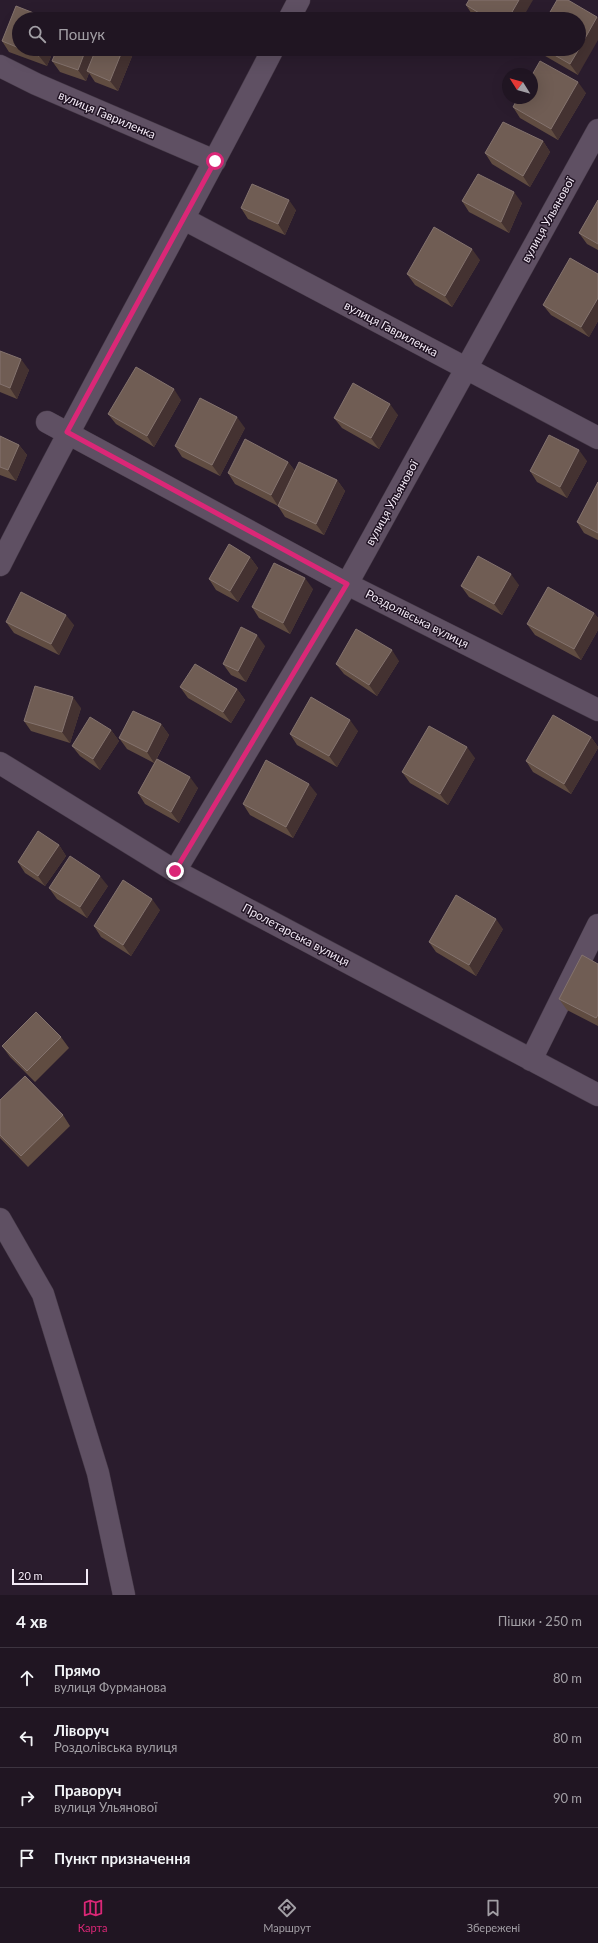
<!DOCTYPE html>
<html lang="uk">
<head>
<meta charset="utf-8">
<style>
	body { margin:0; font-family:Lato,sans-serif; background:#281e2a; color:#f1f3f6 }
	.compass { position:absolute; left:502px; top:68px; width:36px; height:36px; border-radius:50%; background:#201522; box-shadow:0 4px 16px #0002; rotate:307deg }
	.scale { position:absolute; left:12px; bottom:10px; width:76px; box-sizing:border-box; padding-left:4px; border:2px solid #f3eaf6; border-top:0; font-size:11px; line-height:14px; white-space:nowrap; color:#f3eaf6; -webkit-text-stroke:3px #201323; paint-order:stroke }
	.stop { position:absolute; width:12px; height:12px; margin:-9px; border:3px solid #db2777; border-radius:50%; background:#fff }
	.stop.end { background:#db2777; border-color:#fff; box-shadow:0 1px 4px #0008 }
	.list { margin:0; padding:0; list-style:none }
	h2 { display:flex; justify-content:space-between; align-items:center; height:52px; margin:0; padding:0 16px; font-size:17px }
	h2 small { font-size:13px; font-weight:400; color:#a29fa5 }
	.list li { display:grid; grid-template-columns:26px 1fr auto; gap:12px; align-items:center; box-sizing:border-box; height:60px; padding:0 16px; border-top:1px solid #3d3440 }
	.list b { display:block; font-size:15px; white-space:nowrap }
	.list p { margin:0; font-size:13px; white-space:nowrap; color:#a29fa5 }
	.list em { font-size:13px; font-style:normal; color:#a29fa5 }
	.icon { flex:none; width:22px; height:22px; fill:none; stroke:currentColor; stroke-width:2; stroke-linecap:round; stroke-linejoin:round }
	.map { position:relative; flex:none; width:598px; height:1595px; overflow:hidden }
	.search { position:absolute; background:#201522; box-shadow:0 4px 16px #0002; left:12px; right:12px; top:12px; height:44px; display:flex; align-items:center; gap:10px; box-sizing:border-box; padding:0 14px; border-radius:22px; color:#a29fa5; font-size:15px }
	.sheet { height:292px; background:#201522 }
	nav { display:flex; justify-content:space-around; align-items:center; box-sizing:border-box; height:56px; border-top:1px solid #3d3440; background:#201522; font-size:11px; color:#a29fa5 }
	nav a { display:grid; justify-items:center; gap:2px }
	nav .on { color:#db2777 }
	.map>svg:first-child { display:block }
	.lines { fill:none; stroke-linecap:round; stroke-linejoin:round }
	.minor-casing { stroke:#443846; stroke-width:23 }
	.minor { stroke:#5f5063; stroke-width:22 }
	.wall { fill:#604c41 }
	.shaded-wall { fill:#443231 }
	.building { fill:#705d54; stroke:#84736e }
	.route { stroke:#db2777; stroke-width:5 }
	.labels { text-anchor:middle; stroke-width:3; stroke-linejoin:round; paint-order:stroke }
	.street-label { font-size:12px; fill:#f3eaf6; stroke:#201323 }
</style>
</head>
<body>
<div class="map">
<svg width="598" height="1595" viewBox="0 0 598 1595">
	<rect width="100%" height="100%" fill="#2a1c2d"/>
	<g class="lines">
		<defs>
			<path id="minor" d="M289 19 299 0
				M0 66 36 84 215 161
				M184 219 598 438
				M47 422 347 584 598 710
				M0 565C88 391 184 222 273 49
				M0 763 175 871 598 1095
				M175 871 347 584 598 130
				M531 1060 598 925
				M0 1219 43 1294 98 1473 124 1595"/>
		</defs>
		<use href="#minor" class="minor-casing"/>
		<use href="#minor" class="minor"/>
	</g>
	<path class="wall" d="M466 5 522 19H478L473 16Z
		M19 19V49H54L47 66 9 52 2 41Z
		M135 49 118 91 95 82 89 73 86 81 60 72 52 61Z
		M537 49H579L578 75 540 53Z
		M586 93 558 140 520 118 513 107Z
		M543 141 550 152 530 187 492 164 485 153Z
		M598 200V250L587 244 579 233Z
		M462 201 522 203 509 233 469 212Z
		M241 208 296 210 285 235 248 219Z
		M480 260 452 307 415 285 407 274Z
		M598 274V321L589 337 551 315 543 305Z
		M0 351 29 370 17 399 0 392Z
		M181 400 154 447 116 424 108 414Z
		M398 415 379 449 342 428 334 418Z
		M245 428 220 476 182 457 175 446Z
		M0 436 19 445 27 455 16 481 0 475Z
		M587 461 567 498 537 482 530 471Z
		M288 462 295 471 337 480 345 491 324 535 285 517 278 506 235 484 228 473Z
		M598 482V540L584 533 577 522Z
		M250 557 258 568 238 602 216 590 209 579Z
		M519 585 502 615 469 597 461 586Z
		M313 589 290 634 259 618 252 607Z
		M594 613 598 618V630L581 660 535 635 527 624Z
		M6 622 74 625 59 655 14 633Z
		M265 646 246 682 231 675 223 664Z
		M399 661 377 696 344 674 336 664Z
		M180 687 237 689 245 700 231 723 188 698Z
		M81 708 70 743 31 731 24 721Z
		M161 724 169 735 155 762 198 788 179 823 145 804 138 793 154 763 127 749 119 738Z
		M111 730 119 741 100 770 80 756 72 746Z
		M358 731 337 767 297 745 290 734Z
		M591 737 598 747V748L571 794 533 772 526 761Z
		M475 758 448 805 410 783 402 772Z
		M317 794 293 838 250 815 243 804Z
		M59 845 66 856 45 886 25 873 18 862Z
		M108 886 87 918 57 899 49 888Z
		M160 910 131 956 101 937 94 926Z
		M503 929 476 976 436 952 429 942Z
		M598 964V1026L567 1010 559 999Z
		M61 1037 69 1048 35 1082 10 1057 2 1046Z
		M0 1100 63 1115 70 1126 28 1167 0 1138Z"/>
	<path class="shaded-wall" d="M519 0H533L522 19H508Z
		M597 17 598 18V40L578 75 570 64Z
		M42 49H54L47 66 39 56Z
		M86 49H97L87 71 89 73 86 81 78 70Z
		M123 49H135L118 91 110 81Z
		M578 82 586 93 558 140 551 129Z
		M543 141 550 152 530 187 523 176Z
		M514 192 522 203 509 233 501 222Z
		M289 200 296 210 285 235 278 224Z
		M472 249 480 260 452 307 445 296Z
		M598 298V321L589 337 581 327Z
		M21 359 29 370 17 399 10 388Z
		M174 389 181 400 154 447 147 436Z
		M390 404 398 415 379 449 371 438Z
		M237 417 245 428 220 476 212 465Z
		M19 445 27 455 16 481 8 470Z
		M579 450 587 461 567 498 560 487Z
		M288 462 296 472 278 506 271 495Z
		M337 480 345 491 324 535 316 524Z
		M250 557 258 568 238 602 230 591Z
		M511 574 519 585 502 615 494 604Z
		M305 578 313 589 290 634 283 623Z
		M594 613 598 618V630L581 660 574 649Z
		M66 615 74 625 59 655 51 644Z
		M257 635 265 646 246 682 238 671Z
		M392 650 399 661 377 696 369 685Z
		M237 689 245 700 231 723 223 712Z
		M73 697 81 708 70 743 62 732Z
		M350 720 358 731 337 767 329 756Z
		M161 724 169 735 154 763 147 752Z
		M111 730 119 741 100 770 93 759Z
		M591 737 598 747V748L571 794 564 784Z
		M467 747 475 758 448 805 440 794Z
		M190 777 198 788 179 823 171 812Z
		M309 784 317 794 293 838 286 827Z
		M59 845 66 856 45 886 38 876Z
		M100 876 108 886 87 918 80 907Z
		M152 899 160 910 131 956 123 945Z
		M496 919 503 929 476 976 469 965Z"/>
	<path class="building" d="M469 0H519L508 19H489L466 5Z
		M557 0H568L597 17 579 49V19H546Z
		M16 6 49 19H19V48L2 41Z
		M68 16 77 19H67Z
		M22 49H42L39 56Z
		M57 49H86L78 70 52 61Z
		M96 49H123L110 81 87 71Z
		M544 49H579L570 64Z
		M540 61 578 82 551 129 513 107 518 98H532V75Z
		M503 122 543 141 523 176 485 153Z
		M478 174 514 192 501 222 462 201Z
		M252 184 289 200 278 224 241 208Z
		M598 200V244L579 233Z
		M434 227 472 249 445 296 407 274Z
		M570 258 598 274V298L581 327 543 305Z
		M0 351 21 359 10 388 0 384Z
		M136 367 174 389 147 436 108 414Z
		M353 383 390 404 371 438 334 418Z
		M200 398 237 417 212 465 175 446Z
		M549 435 579 450 560 487 530 471Z
		M0 436 19 445 8 470 0 467Z
		M245 439 288 462 271 495 228 473Z
		M299 462 337 480 316 524 278 506Z
		M598 482V533L577 522Z
		M229 544 250 557 230 591 209 579Z
		M478 556 511 574 494 604 461 586Z
		M274 563 305 578 283 623 252 607Z
		M548 587 594 613 574 649 527 624Z
		M21 592 66 615 51 644 6 622Z
		M241 627 257 635 238 671 223 664Z
		M356 629 392 650 369 685 336 664Z
		M195 664 237 689 223 712 180 687Z
		M35 686 73 697 62 732 24 721Z
		M311 697 350 720 329 756 290 734Z
		M133 711 161 724 147 752 119 738Z
		M553 715 591 737 564 784 526 761Z
		M90 717 111 730 93 759 72 746Z
		M429 726 467 747 440 794 402 772Z
		M157 759 190 777 171 812 138 793Z
		M266 760 309 784 286 827 243 804Z
		M38 831 59 845 38 876 18 862Z
		M70 856 100 876 80 907 49 888Z
		M123 880 152 899 123 945 94 926Z
		M456 895 496 919 469 965 429 942Z
		M582 955 598 964V1015L596 1018 559 999Z
		M36 1012 61 1037 27 1071 2 1046Z
		M25 1076 63 1115 21 1156 0 1135V1100Z"/>
	<g class="lines">
		<path class="route" d="M175 871 347 584 67 432 215 161"/>
	</g>
	<g class="labels">
		<g class="street-label">
			<text transform="translate(107 115) rotate(23)" y="4">вулиця Гавриленка</text>
			<text transform="translate(548 220) rotate(-61)" y="4">вулиця Ульянової</text>
			<text transform="translate(391 329) rotate(28)" y="4">вулиця Гавриленка</text>
			<text transform="translate(392 503) rotate(-61)" y="4">вулиця Ульянової</text>
			<text transform="translate(417 619) rotate(27)" y="4">Роздолівська вулиця</text>
			<text transform="translate(296 935) rotate(28)" y="4">Пролетарська вулиця</text>
		</g>
	</g>
</svg>
<svg class="compass" viewBox="-18 -18 36 36"><path d="M0-13l5 13h-10z" fill="#e53935"/><path d="M0 13l5-13h-10z" fill="#a29fa5"/></svg>
<div class="scale">20 m</div>
<div class="stop" style="left:215px;top:161px"></div>
<div class="stop end" style="left:175px;top:871px"></div>
<div class="search"><svg class="icon" aria-label="search" viewBox="0 0 24 24"><circle cx="10" cy="10" r="6"/><path d="M15 15l6 6"/></svg>Пошук</div>
</div>
<section class="sheet">
<h2>4 хв<small>Пішки · 250 m</small></h2>
<ul class="list">
<li><svg class="icon" aria-label="ahead" viewBox="0 0 24 24"><path d="M12 20V5M6 11l6-6 6 6"/></svg><div><b>Прямо</b><p>вулиця Фурманова</p></div><em>80 m</em></li>
<li><svg class="icon" aria-label="left" viewBox="0 0 24 24"><path d="M17 20v-9H6M10 6l-5 5 5 5"/></svg><div><b>Ліворуч</b><p>Роздолівська вулиця</p></div><em>80 m</em></li>
<li><svg class="icon" aria-label="right" viewBox="0 0 24 24"><path d="M7 20v-9h11M14 6l5 5-5 5"/></svg><div><b>Праворуч</b><p>вулиця Ульянової</p></div><em>90 m</em></li>
<li><svg class="icon" aria-label="arrive" viewBox="0 0 24 24"><path d="M6 21V4h12l-3 4 3 4H6"/></svg><div><b>Пункт призначення</b></div></li>
</ul>
</section>
<nav>
<a class="on"><svg class="icon" aria-label="map" viewBox="0 0 24 24"><path d="M3 6l6-2 6 2 6-2v14l-6 2-6-2-6 2zM9 4v14M15 6v14"/></svg>Карта</a>
<a><svg class="icon" aria-label="directions" viewBox="0 0 24 24"><path d="M12 3l9 9-9 9-9-9zM9 14v-3h6M13 9l2 2-2 2"/></svg>Маршрут</a>
<a><svg class="icon" aria-label="saved" viewBox="0 0 24 24"><path d="M7 4h10v16l-5-4-5 4z"/></svg>Збережені</a>
</nav>
</body>
</html>
